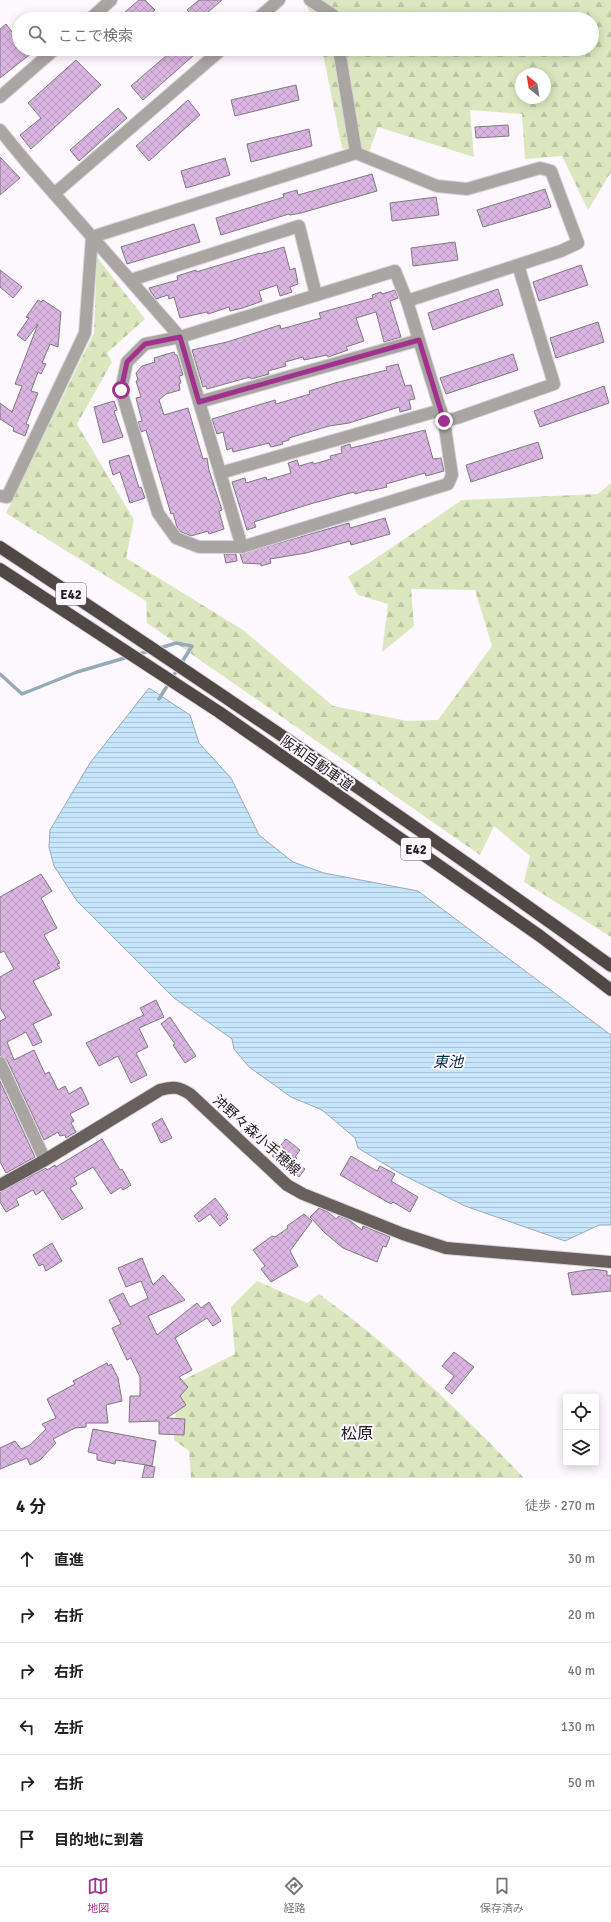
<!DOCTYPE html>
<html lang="ja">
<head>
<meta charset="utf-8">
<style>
	body { margin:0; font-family:Signika,"Noto Sans JP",sans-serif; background:#f2f2f2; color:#222 }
	.controls { position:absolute; right:12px; bottom:12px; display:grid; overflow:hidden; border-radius:4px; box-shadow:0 2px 10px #0003 }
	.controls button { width:36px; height:36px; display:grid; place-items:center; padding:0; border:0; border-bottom:1px solid #e0e0e0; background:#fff; color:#222; font:20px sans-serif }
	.compass { position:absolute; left:515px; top:68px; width:36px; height:36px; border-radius:50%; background:#fff; box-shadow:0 2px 10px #0003; rotate:330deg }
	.stop { position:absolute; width:12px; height:12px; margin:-9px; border:3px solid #a2318e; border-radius:50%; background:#fff }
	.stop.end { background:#a2318e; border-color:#fff; box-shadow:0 1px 4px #0008 }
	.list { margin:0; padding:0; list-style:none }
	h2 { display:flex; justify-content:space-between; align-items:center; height:52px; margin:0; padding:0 16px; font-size:17px }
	h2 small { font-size:13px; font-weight:400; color:#767676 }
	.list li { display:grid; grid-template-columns:26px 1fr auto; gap:12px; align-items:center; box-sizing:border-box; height:56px; padding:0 16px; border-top:1px solid #e0e0e0 }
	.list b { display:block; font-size:15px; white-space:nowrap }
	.list em { font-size:13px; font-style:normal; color:#767676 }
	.icon { flex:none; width:22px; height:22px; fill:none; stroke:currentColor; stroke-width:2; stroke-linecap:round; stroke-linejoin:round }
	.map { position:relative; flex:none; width:611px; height:1478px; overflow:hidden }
	.search { position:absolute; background:#fff; box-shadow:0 2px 10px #0003; left:12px; right:12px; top:12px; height:44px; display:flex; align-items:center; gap:10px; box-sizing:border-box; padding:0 14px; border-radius:22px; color:#767676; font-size:15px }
	.sheet { height:388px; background:#fff }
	nav { display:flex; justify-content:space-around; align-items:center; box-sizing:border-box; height:56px; border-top:1px solid #e0e0e0; background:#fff; font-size:11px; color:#767676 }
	nav a { display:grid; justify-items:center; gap:2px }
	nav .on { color:#a2318e }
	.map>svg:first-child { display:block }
	.forest { fill:url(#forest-firs); fill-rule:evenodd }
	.water { fill:url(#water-rules); stroke:#96abba }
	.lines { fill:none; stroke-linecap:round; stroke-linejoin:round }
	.stream { stroke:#96abba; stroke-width:3.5 }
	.building { fill:url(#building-cross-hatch); stroke:#7f7a80 }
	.minor-casing { stroke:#dad5db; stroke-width:14 }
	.major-casing { stroke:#dad5db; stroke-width:14 }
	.highway-casing { stroke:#dad5db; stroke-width:14 }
	.minor { stroke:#a9a5a3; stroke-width:12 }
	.major { stroke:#67605d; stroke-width:12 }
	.highway { stroke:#504845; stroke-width:12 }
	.route { stroke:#a2318e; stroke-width:5 }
	.labels { text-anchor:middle; stroke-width:4; stroke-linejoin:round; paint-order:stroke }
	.shield { fill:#fdf7fe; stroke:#646165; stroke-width:1 }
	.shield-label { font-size:13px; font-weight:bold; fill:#232123 }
	.street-label { font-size:14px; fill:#232123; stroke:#fdf7fe }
	.water-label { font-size:15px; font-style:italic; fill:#012e44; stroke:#fdf7fe }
	.quarter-label { font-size:16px; fill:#232123; stroke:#fdf7fe }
</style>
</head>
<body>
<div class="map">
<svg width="611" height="1478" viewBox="0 0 611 1478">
	<defs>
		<pattern id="forest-firs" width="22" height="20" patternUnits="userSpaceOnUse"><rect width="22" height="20" fill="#dce7bf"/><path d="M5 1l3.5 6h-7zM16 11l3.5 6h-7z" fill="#bcc6a4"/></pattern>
		<pattern id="water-rules" width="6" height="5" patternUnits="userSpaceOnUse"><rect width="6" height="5" fill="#c7e6fb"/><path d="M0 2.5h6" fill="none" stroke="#abc5d7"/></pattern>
		<pattern id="building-cross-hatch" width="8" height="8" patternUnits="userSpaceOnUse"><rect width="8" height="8" fill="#dab5e1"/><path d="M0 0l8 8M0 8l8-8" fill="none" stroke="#bb9bc1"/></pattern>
	</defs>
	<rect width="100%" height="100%" fill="#fdf7fe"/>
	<path class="forest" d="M304 0H611V172L588 210 562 156 525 159 522 114 470 110 474 157 378 127 369 152 342 148 322 49H592V19H313ZM521 74H545V98H521Z
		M97 257 145 319 107 353 112 362 77 424 134 520 126 558 243 630 333 706 407 721 438 720 492 646 475 590 411 589 414 626 382 652 388 604 358 595 348 577 462 500 598 494 611 483V937L524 882 530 856 494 826 480 855 147 623 146 601 6 513 94 333Z
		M257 1281 307 1303 319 1294C394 1348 461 1412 524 1478H191L189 1451 174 1440 177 1383 235 1354 231 1307Z"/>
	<path class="water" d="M149 688 190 715 199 743 231 778 259 835 293 862 324 873 418 891 611 1035V1225H599L565 1241 465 1206 401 1174 358 1148 355 1138 322 1110 291 1097 249 1067 234 1049 232 1039 174 998 77 901 54 866 49 847 50 830 90 763Z"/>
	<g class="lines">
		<path class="stream" d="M157 649 176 643 192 646 159 699
			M136 655 152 650
			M0 674 22 694 77 672 128 657"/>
	</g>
	<path class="building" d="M139 0H145L155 10 145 19H117Z
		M199 0H222L200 19H196L187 10Z
		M6 24 19 41V49H37L0 78V29Z
		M174 49H189L194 55 143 100 131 86Z
		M76 60 101 85 31 149 20 135 41 118 28 103Z
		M296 85 299 100 235 116 231 100Z
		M188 100 200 115 149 161 136 146Z
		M118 108 127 118 79 161 70 150Z
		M508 125 509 136 476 138 475 127Z
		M309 129 312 146 251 162 247 144Z
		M0 157 20 178 0 195Z
		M225 158 230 175 186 188 181 171Z
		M372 174 377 191 301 213 290 215 289 214 221 235 216 218 284 197 283 194 297 190 298 195Z
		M545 189 551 207 483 227 477 210Z
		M436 197 439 215 392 221 390 203Z
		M194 224 200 242 127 264 121 247Z
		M455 242 458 260 413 266 411 248Z
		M284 247 290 270 295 268 297 278 298 284 290 287 292 292 280 296 277 285 259 291 262 301 243 308 230 311 229 307 208 314 207 312 180 318 174 297 169 299 168 295 156 299 151 292 149 288 178 280 177 276 196 270V272L260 253V254Z
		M581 265 588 285 539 301 533 282Z
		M0 270 22 287 13 298 0 287Z
		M498 289 503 305 433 330 428 313Z
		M395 290 398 298 390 301 401 337 384 342 376 312 356 318 364 341 346 347 348 350 328 357 327 355 304 360 303 357 285 362 286 366 268 371 269 374 251 379 250 377 207 389 206 386 203 387 192 350 227 342 280 325 281 329 321 318 319 313 373 298 372 295 381 292 382 294Z
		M38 300 41 302 43 300 61 312 58 347 50 344 42 363 46 364 41 374 38 372 31 391 38 393 26 424 29 425 25 436 13 431 14 428 0 419V403L12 412 22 386 15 384 38 324 25 341 17 335 29 318 26 317Z
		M598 322 604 342 556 358 550 338Z
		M174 352 175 355H177L183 375 179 376 181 383 179 384 180 390 166 394 159 400 164 415 188 408 203 459 207 458 209 470 222 510 219 511 224 529 209 534 208 531 191 536 181 532 177 527 173 513 171 514 146 430 141 432 138 422 142 421 136 398 141 397 136 381 138 380 136 373 142 366 155 362 154 358Z
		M513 354 518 370 446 394 440 378Z
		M398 364 405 386 411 385 415 399 409 400 411 409 400 412 399 407 349 423 329 426 289 438V440L282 442 283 444 271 447 269 443 233 452 232 448 227 450 223 432 217 434 212 419 275 400 276 404 310 394 309 391 335 383 387 370 386 367Z
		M604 386 609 403 540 427 534 411Z
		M114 401 117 410 114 411 123 437 103 443 94 407Z
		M425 430 433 459 441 458 444 471 426 476 425 473 386 484 387 487 370 491 369 490 355 494 354 492 310 504 254 522 256 527 247 530 232 482 245 478 246 483 266 477 267 480 291 473 288 463 297 460 299 466 313 462 314 464 331 459 330 456 342 453 341 447 350 444 351 448Z
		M538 442 543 458 471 482 466 465Z
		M129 455 139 488 141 487 145 498 130 503 120 472 113 475 109 461Z
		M385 518 390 534 351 545 350 541 306 553 270 559 271 563 261 566V564L243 563 240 554 349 523 350 528Z
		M224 554H236L237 561 226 563Z
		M41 874 52 891 41 898 57 928 44 935 60 963 57 964 60 968 33 981 52 1015 33 1024 42 1042 33 1046 26 1032 7 1042 14 1060 34 1050 45 1074 49 1072 58 1090 65 1086 69 1094 81 1087 89 1104 70 1114 74 1121 71 1123 76 1132 66 1138 65 1135 60 1136 58 1132 44 1140 7 1060 0 1056V1021L6 1018 0 1008V977L14 969 4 951 0 953V897Z
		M156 1000 164 1017 139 1028 148 1047 136 1053 147 1075 131 1083 118 1056 99 1066 86 1043 144 1015 140 1008Z
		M170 1017 196 1056 185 1063 173 1045 175 1044 161 1024Z
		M0 1081 35 1157 6 1173 0 1162Z
		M162 1118 172 1138 161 1143 152 1124Z
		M102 1139 120 1170 122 1169 131 1185 123 1190 121 1187 111 1194 93 1167 74 1178 77 1184 70 1188 83 1208 62 1220 43 1190 36 1195 33 1190 16 1199 19 1205 6 1212 0 1202V1192L46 1168 47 1170 55 1165 56 1167Z
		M286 1139 300 1150 295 1157 297 1158 295 1161 305 1169 299 1177 272 1156Z
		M351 1156 377 1171 380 1166 395 1174 391 1181 418 1197 410 1212 393 1202 391 1204 340 1175Z
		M215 1198 228 1215 226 1217 228 1219 220 1226 210 1214 199 1222 194 1216Z
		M319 1208 328 1212 336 1219 339 1216 349 1220 362 1230 363 1226 390 1237 386 1247 383 1246 377 1262 343 1248 325 1233 310 1217Z
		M304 1214 312 1221 290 1251 298 1266 271 1282 261 1269 265 1266 253 1250 272 1236 275 1237 288 1228 287 1226Z
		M52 1243 62 1261 46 1271 43 1264 39 1266 33 1255Z
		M142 1258 153 1285 163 1275 185 1300 148 1316 157 1335 197 1303 201 1308 209 1302 221 1321 213 1326 207 1318 175 1338 192 1370 179 1377 188 1387 180 1396 186 1405 167 1418 185 1419 184 1435 159 1434V1421L129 1422 130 1396H140V1377L131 1358 127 1360 112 1328 121 1324 109 1300 123 1293 130 1307 148 1298 141 1281 126 1287 118 1268Z
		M593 1269 607 1271V1276L611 1275V1291L572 1295 568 1273Z
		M454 1352 474 1367 452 1394 445 1388 454 1376 442 1366Z
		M107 1363 108 1366 111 1364 118 1378 122 1401 106 1405 108 1423H86V1427L75 1428 53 1439 56 1443 40 1460 30 1465 27 1458 0 1469V1448L15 1441 21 1449 30 1445 46 1429 42 1424 56 1418 47 1399 75 1384 73 1381Z
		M93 1429 156 1441 152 1466 116 1460 115 1464 97 1460V1454L88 1452Z
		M145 1465 155 1467 153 1478H142Z"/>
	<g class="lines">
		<defs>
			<path id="minor" d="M310 0 333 15 334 19
				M90 19 111 0
				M257 19 279 0
				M339 49 356 153
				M0 97 55 49
				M0 130 28 164 180 337 242 547
				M54 194 222 49
				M92 237 356 153 437 186 467 189 540 168 551 171 578 243 561 251 407 301
				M131 280 299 226 316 295
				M199 402 419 340
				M444 421 407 301 395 271 180 337 145 344 127 362 121 390 158 513 176 538 199 547H242L448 484 452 475 444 421 457 418 554 384 518 265
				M220 473 441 410
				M0 496 7 497 85 333 92 237
				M0 1063 45 1160"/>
			<path id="major" d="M0 1185 45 1160 160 1090C173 1086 179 1087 190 1094L287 1185 303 1194 403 1234 446 1248 611 1262"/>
			<path id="highway" d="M0 547C206 683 411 821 611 966
				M0 569 219 712 540 936 611 990"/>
		</defs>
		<use href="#minor" class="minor-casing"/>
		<use href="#major" class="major-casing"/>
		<use href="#highway" class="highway-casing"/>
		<use href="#minor" class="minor"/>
		<use href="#major" class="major"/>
		<use href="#highway" class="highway"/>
	</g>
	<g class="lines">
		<path class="route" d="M121 390 127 362 145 344 180 337 199 402 419 340 444 421"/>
	</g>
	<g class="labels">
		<g class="shield">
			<rect x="56" y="583" width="30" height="22" rx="3"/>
			<rect x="401" y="838" width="30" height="22" rx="3"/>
		</g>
		<g class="shield-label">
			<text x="71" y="599">E42</text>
			<text x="416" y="854">E42</text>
		</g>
		<g class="street-label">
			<text transform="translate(317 763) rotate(35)" y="5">阪和自動車道</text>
			<text transform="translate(257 1135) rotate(42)" y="5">沖野々森小手穂線</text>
		</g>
		<g class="water-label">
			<text x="448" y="1067">東池</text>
		</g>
		<g class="quarter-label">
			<text x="357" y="1439">松原</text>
		</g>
	</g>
</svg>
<div class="controls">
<button><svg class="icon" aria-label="locate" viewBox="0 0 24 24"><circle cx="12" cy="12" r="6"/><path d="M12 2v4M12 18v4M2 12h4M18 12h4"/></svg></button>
<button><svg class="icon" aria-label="layers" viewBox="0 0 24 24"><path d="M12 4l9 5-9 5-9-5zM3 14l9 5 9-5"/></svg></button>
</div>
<svg class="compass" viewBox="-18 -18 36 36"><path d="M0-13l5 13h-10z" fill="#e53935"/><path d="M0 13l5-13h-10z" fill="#767676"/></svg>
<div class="stop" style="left:121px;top:390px"></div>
<div class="stop end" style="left:444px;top:421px"></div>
<div class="search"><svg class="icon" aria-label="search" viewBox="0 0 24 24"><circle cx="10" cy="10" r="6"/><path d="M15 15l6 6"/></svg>ここで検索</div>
</div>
<section class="sheet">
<h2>4 分<small>徒歩 · 270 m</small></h2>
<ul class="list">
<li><svg class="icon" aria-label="ahead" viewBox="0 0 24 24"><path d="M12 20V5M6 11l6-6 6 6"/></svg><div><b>直進</b></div><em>30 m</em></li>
<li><svg class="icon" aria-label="right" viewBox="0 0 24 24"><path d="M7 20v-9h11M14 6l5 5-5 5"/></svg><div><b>右折</b></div><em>20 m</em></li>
<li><svg class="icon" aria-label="right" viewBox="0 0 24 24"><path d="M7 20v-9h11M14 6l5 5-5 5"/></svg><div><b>右折</b></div><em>40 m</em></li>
<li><svg class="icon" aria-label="left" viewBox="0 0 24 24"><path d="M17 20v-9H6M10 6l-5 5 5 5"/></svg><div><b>左折</b></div><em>130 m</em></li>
<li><svg class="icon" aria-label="right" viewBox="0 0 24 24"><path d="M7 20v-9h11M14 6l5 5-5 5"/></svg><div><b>右折</b></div><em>50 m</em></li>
<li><svg class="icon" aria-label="arrive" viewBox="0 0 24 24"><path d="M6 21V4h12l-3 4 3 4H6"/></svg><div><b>目的地に到着</b></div></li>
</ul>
</section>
<nav>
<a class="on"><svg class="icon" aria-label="map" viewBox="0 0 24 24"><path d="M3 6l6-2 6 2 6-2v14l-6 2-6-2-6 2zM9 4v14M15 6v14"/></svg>地図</a>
<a><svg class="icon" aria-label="directions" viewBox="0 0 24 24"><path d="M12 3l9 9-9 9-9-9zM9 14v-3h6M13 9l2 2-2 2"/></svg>経路</a>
<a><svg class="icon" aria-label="saved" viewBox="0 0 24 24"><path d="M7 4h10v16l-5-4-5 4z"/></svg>保存済み</a>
</nav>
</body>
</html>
